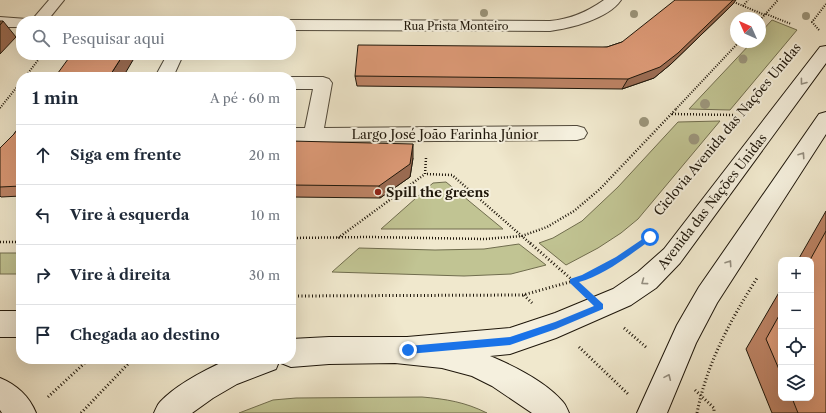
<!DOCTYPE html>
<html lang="pt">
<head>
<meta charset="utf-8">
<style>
	body { margin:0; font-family:"Libre Caslon Text",serif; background:#f2f2f3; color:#1f2937 }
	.controls { position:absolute; right:12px; bottom:12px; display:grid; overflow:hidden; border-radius:8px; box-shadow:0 4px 16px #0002 }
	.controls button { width:36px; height:36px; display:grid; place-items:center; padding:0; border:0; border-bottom:1px solid #e0e1e3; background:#fff; color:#1f2937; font:20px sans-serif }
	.compass { position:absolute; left:730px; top:12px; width:36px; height:36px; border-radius:50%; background:#fff; box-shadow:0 4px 16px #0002; rotate:315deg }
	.stop { position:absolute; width:12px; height:12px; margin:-9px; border:3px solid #1a73e8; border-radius:50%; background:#fff }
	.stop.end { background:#1a73e8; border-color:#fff; box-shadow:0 1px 4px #0008 }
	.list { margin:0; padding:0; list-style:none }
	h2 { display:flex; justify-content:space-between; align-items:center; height:52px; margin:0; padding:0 16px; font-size:17px }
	h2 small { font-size:13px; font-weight:400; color:#747a83 }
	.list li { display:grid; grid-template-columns:26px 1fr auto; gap:12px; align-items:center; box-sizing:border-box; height:60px; padding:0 16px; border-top:1px solid #e0e1e3 }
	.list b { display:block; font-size:15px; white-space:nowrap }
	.list em { font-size:13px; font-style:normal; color:#747a83 }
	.icon { flex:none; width:22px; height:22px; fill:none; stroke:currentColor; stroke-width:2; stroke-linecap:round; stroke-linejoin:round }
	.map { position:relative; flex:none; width:826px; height:413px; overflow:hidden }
	.search { position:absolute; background:#fff; box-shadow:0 4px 16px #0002; left:16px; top:16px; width:280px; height:44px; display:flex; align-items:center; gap:10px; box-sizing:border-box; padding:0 14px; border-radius:16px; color:#747a83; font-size:15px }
	.panel { position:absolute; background:#fff; box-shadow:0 4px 16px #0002; left:16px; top:72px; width:280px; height:292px; border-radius:16px }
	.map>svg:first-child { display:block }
	.green { fill:#c1c493; stroke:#706d4e }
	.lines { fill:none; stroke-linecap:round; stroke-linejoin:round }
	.minor-casing { stroke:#524a3b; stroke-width:2 }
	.secondary-casing { stroke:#1e160a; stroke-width:2 }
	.path-far2 { stroke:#1e160a; stroke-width:2; stroke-dasharray:1 1.5; stroke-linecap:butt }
	.path-far1 { stroke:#1e160a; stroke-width:2.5; stroke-dasharray:1 2; stroke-linecap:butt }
	.path { stroke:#1e160a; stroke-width:3; stroke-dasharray:1 2.5; stroke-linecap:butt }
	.minor { fill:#f5f0de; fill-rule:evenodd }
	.secondary { fill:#f5f0de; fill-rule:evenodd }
	.tree { fill:#9c967c }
	.wall { fill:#be8466; stroke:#1e160a }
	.shaded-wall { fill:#9b6c53; stroke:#1e160a }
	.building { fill:#dd9a77; stroke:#1e160a }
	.oneway { stroke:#948e7f }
	.route { fill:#1a73e8 }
	.poi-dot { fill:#8f2418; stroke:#f5f0de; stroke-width:1.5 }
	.labels { text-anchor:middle; stroke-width:4; stroke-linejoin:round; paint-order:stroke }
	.far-street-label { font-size:11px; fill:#1e160a; stroke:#f5f0de }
	.street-label { font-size:13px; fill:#1e160a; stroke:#f5f0de }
	.poi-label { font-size:13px; font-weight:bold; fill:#1e160a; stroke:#f5f0de; text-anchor:start }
</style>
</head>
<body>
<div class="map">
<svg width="826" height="413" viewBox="0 0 826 413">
	<rect width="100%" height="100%" fill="#f0e8cd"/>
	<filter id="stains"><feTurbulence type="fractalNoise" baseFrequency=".005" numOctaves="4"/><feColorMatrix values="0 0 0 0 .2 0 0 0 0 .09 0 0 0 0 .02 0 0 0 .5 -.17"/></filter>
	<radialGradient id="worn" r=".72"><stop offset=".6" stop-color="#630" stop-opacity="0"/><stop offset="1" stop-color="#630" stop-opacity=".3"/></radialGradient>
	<path class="green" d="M772 20 797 30 730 110 689 109 752 42H760V33Z
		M720 121 638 219 621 233 598 248 566 265 539 243 553 238 582 221 618 187 678 122Z
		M446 182 503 229H381L433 183Z
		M519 244 546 265 511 274 464 276 332 272 359 248 435 250 484 249Z
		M0 253H21V274H0Z
		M422 397C446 399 465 402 487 413H239L273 400 296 398Z"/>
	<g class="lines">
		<defs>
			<path id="minor" d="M49 0H64L47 21H31Z
				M604 0H621C608 19 571 28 550 31L291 30V21H288L291 20 550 21C571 19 587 12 604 0Z
				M0 17 27 19 28 21H21V27H0Z
				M167 55H183L173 77H155Z
				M291 77H323L329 79 332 83 324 128 577 126 584 128 587 133 584 138 577 140 291 142V128H305L313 89H291Z"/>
			<path id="secondary" d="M826 46V63L680 263 656 288 631 305 556 338 510 354 490 356C514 366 546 382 563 402 566 405 567 409 569 413H532L492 386 472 376 442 368 395 363 329 364 291 367 281 363 280 359H291V339L329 337H407L510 328 555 313 613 289 638 272 664 249 820 47Z
				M826 112V134L717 303 696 343 667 413H637L677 325 699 287 819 114Z
				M0 311H21V337H0Z
				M229 359H280L276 369 237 384 213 398 192 413H154C156 409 157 405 160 402 177 384 207 369 229 359Z
				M0 378C17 385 29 396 36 413H2L0 410Z"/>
		</defs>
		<use href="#minor" class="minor-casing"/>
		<use href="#secondary" class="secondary-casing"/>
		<path class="path-far2" d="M729 0 765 15
			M743 6 748 0
			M766 14 791 24
			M760 20 778 0
			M819 30 812 22 826 4
			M25 77 42 55
			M0 108 21 82
			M676 109 739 42"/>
		<path class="path-far1" d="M672 114 734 115
			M426 158 425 174 452 175 531 244
			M291 238 369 237 485 239 522 236 547 227 574 211 600 189 677 108
			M338 238 425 174
			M0 242H21
			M639 244 642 242"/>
		<path class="path" d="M530 243 578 285
			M524 295 532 303
			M291 296 523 295 584 278 618 259 640 243
			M624 328 647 348
			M579 347 628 394
			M695 390 714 408V413
			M48 397 89 359
			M81 413 129 363 130 359
			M697 413C707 363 730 321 757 278"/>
		<use href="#minor" class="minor"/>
		<use href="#secondary" class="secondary"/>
	</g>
	<g class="tree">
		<circle cx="484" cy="13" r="4"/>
		<circle cx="634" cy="14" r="4"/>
		<circle cx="806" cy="16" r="4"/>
		<circle cx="743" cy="59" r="4.5"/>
		<circle cx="705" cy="104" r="5"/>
		<circle cx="644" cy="122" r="5"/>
		<circle cx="694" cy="139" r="5.5"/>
	</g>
	<path class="wall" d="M733 4 671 64 654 78 622 89 357 86 355 76 607 47 622 42Z
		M21 124V196L1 197 0 196V148L14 134Z
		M291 141 413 158 410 177 380 198 291 197Z
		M826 211V413H772L746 349 781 289V398H811V260H798Z"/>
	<path class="shaded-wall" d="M733 0H736L733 4 671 64 654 78 622 89 628 79Z
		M3 21 16 37 0 54V25Z
		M123 55H136L123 77H109Z
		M413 144V158L410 177 380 198 379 186Z"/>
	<path class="building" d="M675 0H733L678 53 660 67 628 79 355 76 358 45 607 47 622 42Z
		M0 21H3L0 25Z
		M71 55H123L109 77H55Z
		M21 124V186L0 187V148L14 134Z
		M291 141 413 144 410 164 379 186 291 185Z
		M826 231V413H798L792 398H811V260H810Z
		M781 312V374L766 339Z"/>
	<defs><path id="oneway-chevron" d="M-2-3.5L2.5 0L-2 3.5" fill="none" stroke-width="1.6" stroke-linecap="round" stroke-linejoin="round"/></defs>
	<g class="oneway">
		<use href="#oneway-chevron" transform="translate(803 82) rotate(127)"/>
		<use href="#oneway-chevron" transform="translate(802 155) rotate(-56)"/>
		<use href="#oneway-chevron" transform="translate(729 263) rotate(-56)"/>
		<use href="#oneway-chevron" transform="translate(644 282) rotate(144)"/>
		<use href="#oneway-chevron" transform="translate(668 377) rotate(-66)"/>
	</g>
	<path class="route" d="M650 234 653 237 652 239C631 254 605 275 579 282L603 304V309L556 329 510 345 408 354 405 353V347L408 346 510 337 555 322 594 306 570 283V279L582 275 616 257Z"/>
	<circle class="poi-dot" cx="378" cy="192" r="4"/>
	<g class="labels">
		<g class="far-street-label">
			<text x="456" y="30">Rua Prista Monteiro</text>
		</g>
		<g class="street-label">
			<text transform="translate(727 129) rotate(-50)" y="5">Ciclovia Avenida das Nações Unidas</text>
			<text x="445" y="139">Largo José João Farinha Júnior</text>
			<text transform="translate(712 201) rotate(-52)" y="5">Avenida das Nações Unidas</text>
		</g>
		<g class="poi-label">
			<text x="386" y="197">Spill the greens</text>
		</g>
	</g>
	<rect width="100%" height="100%" filter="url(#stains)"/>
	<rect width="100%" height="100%" fill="url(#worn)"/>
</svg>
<div class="controls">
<button>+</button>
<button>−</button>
<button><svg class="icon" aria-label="locate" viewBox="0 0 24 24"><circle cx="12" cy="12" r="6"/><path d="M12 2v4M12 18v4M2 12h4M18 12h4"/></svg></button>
<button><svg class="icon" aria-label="layers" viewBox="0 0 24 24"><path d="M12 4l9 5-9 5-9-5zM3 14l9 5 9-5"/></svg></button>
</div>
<svg class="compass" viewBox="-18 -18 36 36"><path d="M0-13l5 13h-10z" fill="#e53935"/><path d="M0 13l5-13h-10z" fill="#747a83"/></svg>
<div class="stop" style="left:650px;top:237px"></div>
<div class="stop end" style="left:408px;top:350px"></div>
<div class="search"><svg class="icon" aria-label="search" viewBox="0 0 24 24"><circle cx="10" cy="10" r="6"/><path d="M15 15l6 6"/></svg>Pesquisar aqui</div>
<section class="panel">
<h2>1 min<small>A pé · 60 m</small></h2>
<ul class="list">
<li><svg class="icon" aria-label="ahead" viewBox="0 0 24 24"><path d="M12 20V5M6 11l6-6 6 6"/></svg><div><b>Siga em frente</b></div><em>20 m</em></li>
<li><svg class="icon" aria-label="left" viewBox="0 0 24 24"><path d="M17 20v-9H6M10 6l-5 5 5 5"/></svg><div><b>Vire à esquerda</b></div><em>10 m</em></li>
<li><svg class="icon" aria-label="right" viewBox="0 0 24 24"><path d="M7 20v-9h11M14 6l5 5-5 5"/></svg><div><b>Vire à direita</b></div><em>30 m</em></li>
<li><svg class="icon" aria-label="arrive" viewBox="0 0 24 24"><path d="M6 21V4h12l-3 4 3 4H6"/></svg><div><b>Chegada ao destino</b></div></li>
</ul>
</section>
</div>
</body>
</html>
